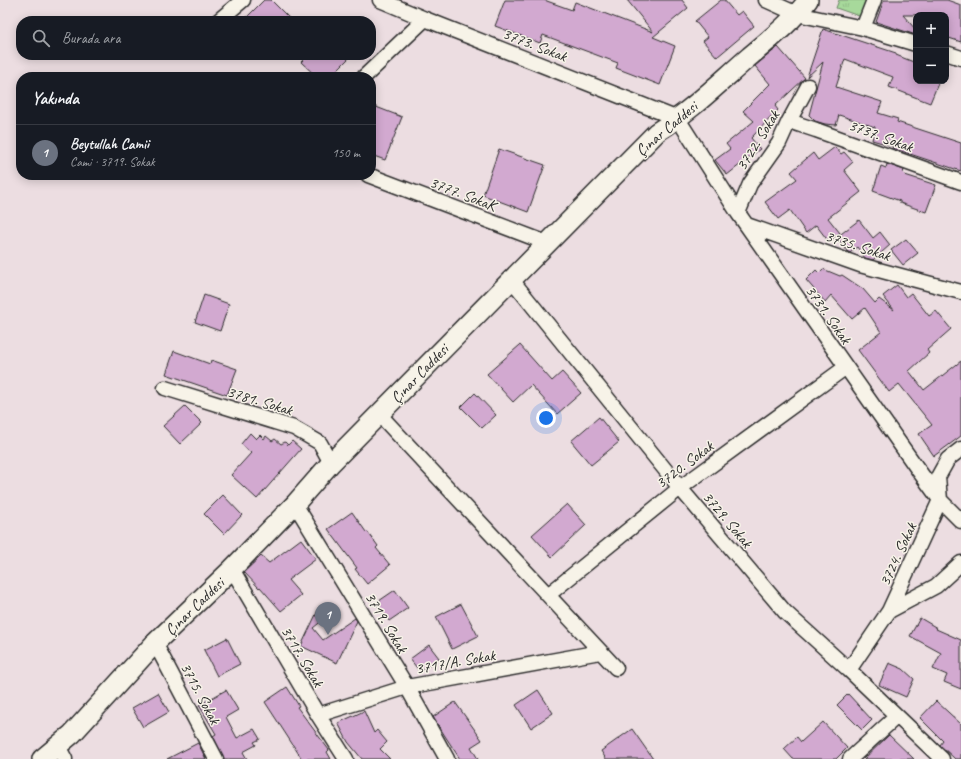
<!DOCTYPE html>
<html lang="tr">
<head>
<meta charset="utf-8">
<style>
	body { margin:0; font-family:Caveat,sans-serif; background:#20242c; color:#f1f3f6 }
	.controls { position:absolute; right:12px; top:12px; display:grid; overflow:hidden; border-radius:8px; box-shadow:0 2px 10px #0003 }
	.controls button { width:36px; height:36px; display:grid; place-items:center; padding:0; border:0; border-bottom:1px solid #363941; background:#171b24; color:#f1f3f6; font:20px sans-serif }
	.you { position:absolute; left:546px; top:418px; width:14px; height:14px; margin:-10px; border:3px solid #fff; border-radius:50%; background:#1a73e8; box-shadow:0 0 0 6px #1a73e833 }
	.badge { display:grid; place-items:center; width:26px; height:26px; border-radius:50%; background:#db2777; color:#fff; font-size:13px; font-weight:700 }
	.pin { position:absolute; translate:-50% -33px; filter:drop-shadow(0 1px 2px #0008) }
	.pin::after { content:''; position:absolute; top:21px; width:14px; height:12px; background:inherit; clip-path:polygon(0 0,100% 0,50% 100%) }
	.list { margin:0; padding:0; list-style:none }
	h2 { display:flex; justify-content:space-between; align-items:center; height:52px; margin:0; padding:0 16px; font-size:17px }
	h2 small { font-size:13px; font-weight:400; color:#9ea1a6 }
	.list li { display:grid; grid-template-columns:26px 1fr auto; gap:12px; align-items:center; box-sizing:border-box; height:56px; padding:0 16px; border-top:1px solid #363941 }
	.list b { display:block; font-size:15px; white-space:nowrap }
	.list p { margin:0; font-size:13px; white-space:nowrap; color:#9ea1a6 }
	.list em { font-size:13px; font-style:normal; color:#9ea1a6 }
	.icon { flex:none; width:22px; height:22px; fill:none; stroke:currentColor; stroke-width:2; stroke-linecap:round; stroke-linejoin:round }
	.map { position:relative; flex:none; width:961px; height:759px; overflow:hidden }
	.search { position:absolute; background:#171b24; box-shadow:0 2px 10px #0003; left:16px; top:16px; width:360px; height:44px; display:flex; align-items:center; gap:10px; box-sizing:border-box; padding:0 14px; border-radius:16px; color:#9ea1a6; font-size:15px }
	.panel { position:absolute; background:#171b24; box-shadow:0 2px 10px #0003; left:16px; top:72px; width:360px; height:108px; border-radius:16px }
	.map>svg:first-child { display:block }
	.grass { fill:url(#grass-tufts); stroke:#698263 }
	.building { fill:#d2a9d0; stroke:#2b2b2b }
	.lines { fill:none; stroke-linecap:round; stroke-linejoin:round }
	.street-casing { stroke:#2b2b2b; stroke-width:17 }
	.secondary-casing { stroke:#2b2b2b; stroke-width:22 }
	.street { stroke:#f7f3e8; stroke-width:14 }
	.secondary { stroke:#f7f3e8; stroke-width:19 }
	.labels { text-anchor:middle; stroke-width:3; stroke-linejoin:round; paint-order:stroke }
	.street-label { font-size:16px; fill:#2b2b2b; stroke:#f7f3e8 }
</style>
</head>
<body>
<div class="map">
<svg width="961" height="759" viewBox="0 0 961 759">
	<defs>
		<pattern id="grass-tufts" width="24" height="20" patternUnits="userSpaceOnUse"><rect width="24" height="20" fill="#a7d99b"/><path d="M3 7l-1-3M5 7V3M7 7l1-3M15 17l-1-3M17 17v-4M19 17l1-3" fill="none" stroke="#90ba86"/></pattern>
	</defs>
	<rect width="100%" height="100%" fill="#ecdde1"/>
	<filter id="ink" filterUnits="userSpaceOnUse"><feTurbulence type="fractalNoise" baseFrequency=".025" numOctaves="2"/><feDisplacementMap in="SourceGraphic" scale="8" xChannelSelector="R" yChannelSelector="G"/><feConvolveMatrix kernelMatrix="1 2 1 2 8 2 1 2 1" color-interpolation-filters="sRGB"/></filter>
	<g filter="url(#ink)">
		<path class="grass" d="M839 0H868L862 15 859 16 836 8Z"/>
		<path class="building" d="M264 0H271L292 21H243Z
			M505 0H544L572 10 575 2 653 32 627 0H682L688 8 653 37 675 46 660 85 616 68 618 63 543 35 540 43 495 26Z
			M721 0H724L737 15 742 11 754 26 717 57 703 41 708 37 695 21Z
			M884 0H947L961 5V42L946 37V15H903L916 30V35L876 22Z
			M823 29 896 53V55L916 63V81H939L930 103 889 87 893 77 845 59 836 87 882 102 878 113 898 119 897 122 961 143V171L892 148 893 146 872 140 875 127 839 115 836 125 825 124 815 121 809 115 823 62 807 77Z
			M778 47 805 78 775 106 778 110 751 138 760 149 727 175 715 160 730 149 726 144 754 121 743 111 770 84 755 66Z
			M308 55H352L330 77H317L301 62Z
			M371 105 402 117 385 160 371 155Z
			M835 147 841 154 844 152 853 162 844 170 861 192 828 218 840 233 829 242 816 225 806 233 790 210 778 219 765 202 797 179 791 172 813 153 818 160Z
			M499 149 545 165 528 212 483 195Z
			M887 164 904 170 903 173 905 175 936 185 926 212 900 203V201L873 191 881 166 886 168Z
			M859 220 873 238 880 232 890 245 873 260 865 258 857 247 850 253 848 252 837 237Z
			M906 239 918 253 903 265 891 250Z
			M823 269 840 276 842 275 863 289 875 303 879 299 894 310 883 296 897 285 906 297 911 293 929 316 936 311 951 329 927 350 929 353 909 371 924 390 961 361V436L934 456 919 434 932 425 899 384 889 392 858 350 881 332 865 308 852 319 831 295 825 302 806 280 816 270 819 273Z
			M204 295 229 304 220 331 195 322Z
			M520 345 552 381 562 372 581 393 557 414 531 385 513 402 487 374Z
			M174 351 210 364 211 360 237 369 227 395 166 374Z
			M475 393 496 415 482 428 461 407Z
			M185 406 202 423 180 444 163 426Z
			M599 417 619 442 591 465 571 441Z
			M250 433 256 439 260 435 264 439 266 436 272 441 275 439 281 444 285 442 288 445 292 441 301 449 257 499 231 475 251 453 241 444Z
			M223 495 242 515 224 534 204 514Z
			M567 504 586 525 552 557 532 535Z
			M352 512 366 532 367 531 378 546 376 548 390 565 367 584 355 569 357 568 328 529Z
			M301 539 316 559 288 580 301 595 281 611 260 587 259 588 244 572 261 556 269 563Z
			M395 590 408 608 389 621 376 603Z
			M461 604 478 636 452 649 436 617Z
			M320 606 333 612 313 628 323 640 355 618 357 621 337 663 301 646Z
			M920 618 937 628 936 629 961 640V689L944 682 947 675 933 669 941 653 910 636Z
			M227 638 240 664 217 676 204 650Z
			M429 645 439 658 420 672 410 659Z
			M889 663 903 669 914 679 906 697 879 685Z
			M287 687 299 706 297 707 329 750 327 752 331 759H302L265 702Z
			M226 690 238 710 226 717 237 738 254 729 260 739 254 742 256 745 243 752 247 759H224L213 736 216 734 199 705Z
			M538 690 553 713 531 728 516 705Z
			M158 693 169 712 143 727 132 708Z
			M848 694 872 720 862 730 837 705Z
			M936 701 961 724V759H955L940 745 943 741 920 718Z
			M455 702 482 740 471 747 478 759H460L445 736 433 717Z
			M364 711 374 733 377 730 387 742 380 749 390 759H362L348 742 338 723Z
			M823 722 847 748 836 759H793L784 749 797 737 801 742Z
			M632 729 653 759H606L601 751Z
			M889 735 914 759H864Z
			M198 743 206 759H167Z"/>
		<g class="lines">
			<defs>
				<path id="street" d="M380 0 425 19 678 119 738 213 919 471 940 500 961 521
					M766 0 797 14 863 28 916 44
					M218 21 243 0
					M863 28 874 0
					M946 53 961 58
					M364 77 425 19
					M789 121 816 130 961 182
					M368 175 547 243
					M738 213 750 184 779 143 789 121 808 86
					M747 225 860 265 961 292
					M511 279 680 488 785 612 849 670 942 759
					M165 388 294 428 320 443 331 463
					M379 414 616 668
					M295 504 407 687 447 759
					M232 569 318 715 346 759
					M548 595 680 488 846 367
					M889 611 936 586 961 563
					M155 643 216 759
					M849 670 889 611 940 500 938 477 948 459 961 449
					M318 715 407 687 600 652
					M58 746 65 759
					M850 759 897 716"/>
				<path id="secondary" d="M42 759 72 734 155 643 232 569 295 504 331 463 657 132C691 111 719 83 749 57 770 39 792 22 808 0"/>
			</defs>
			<use href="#street" class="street-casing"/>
			<use href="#secondary" class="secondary-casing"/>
			<use href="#street" class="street"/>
			<use href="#secondary" class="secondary"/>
		</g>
	</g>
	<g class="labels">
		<g class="street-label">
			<text transform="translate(535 44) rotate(21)" y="6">3773. Sokak</text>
			<text transform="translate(666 128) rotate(-40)" y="6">Çınar Caddesi</text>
			<text transform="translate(881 135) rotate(20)" y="6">3737. Sokak</text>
			<text transform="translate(757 140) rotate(-58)" y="6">3722. Sokak</text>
			<text transform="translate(463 193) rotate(21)" y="6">3777. SokaK</text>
			<text transform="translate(858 245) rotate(18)" y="6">3735. Sokak</text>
			<text transform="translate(829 314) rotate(55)" y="6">3731. Sokak</text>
			<text transform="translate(419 373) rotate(-46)" y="6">Çınar Caddesi</text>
			<text transform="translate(260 400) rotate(17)" y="6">3781. Sokak</text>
			<text transform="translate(684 464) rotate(-37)" y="6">3720. Sokak</text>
			<text transform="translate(728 519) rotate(50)" y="6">3729. Sokak</text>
			<text transform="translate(897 554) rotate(-65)" y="6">3724. Sokak</text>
			<text transform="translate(194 606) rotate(-44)" y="6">Çınar Caddesi</text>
			<text transform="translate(387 622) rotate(59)" y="6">3719. Sokak</text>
			<text transform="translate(303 656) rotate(59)" y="6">3717. Sokak</text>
			<text transform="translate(455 661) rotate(-10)" y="6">3717/A. Sokak</text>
			<text transform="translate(201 693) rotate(62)" y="6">3715. Sokak</text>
		</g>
	</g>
</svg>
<div class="controls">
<button>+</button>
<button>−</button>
</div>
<div class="you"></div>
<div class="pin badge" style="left:328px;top:635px;background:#6b7280">1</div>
<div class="search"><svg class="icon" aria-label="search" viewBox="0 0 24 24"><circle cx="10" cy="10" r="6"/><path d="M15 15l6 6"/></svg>Burada ara</div>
<section class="panel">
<h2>Yakında<small></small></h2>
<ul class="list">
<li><span class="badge" style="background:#6b7280">1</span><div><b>Beytullah Camii</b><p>Cami · 3719. Sokak</p></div><em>150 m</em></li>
</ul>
</section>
</div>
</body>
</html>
